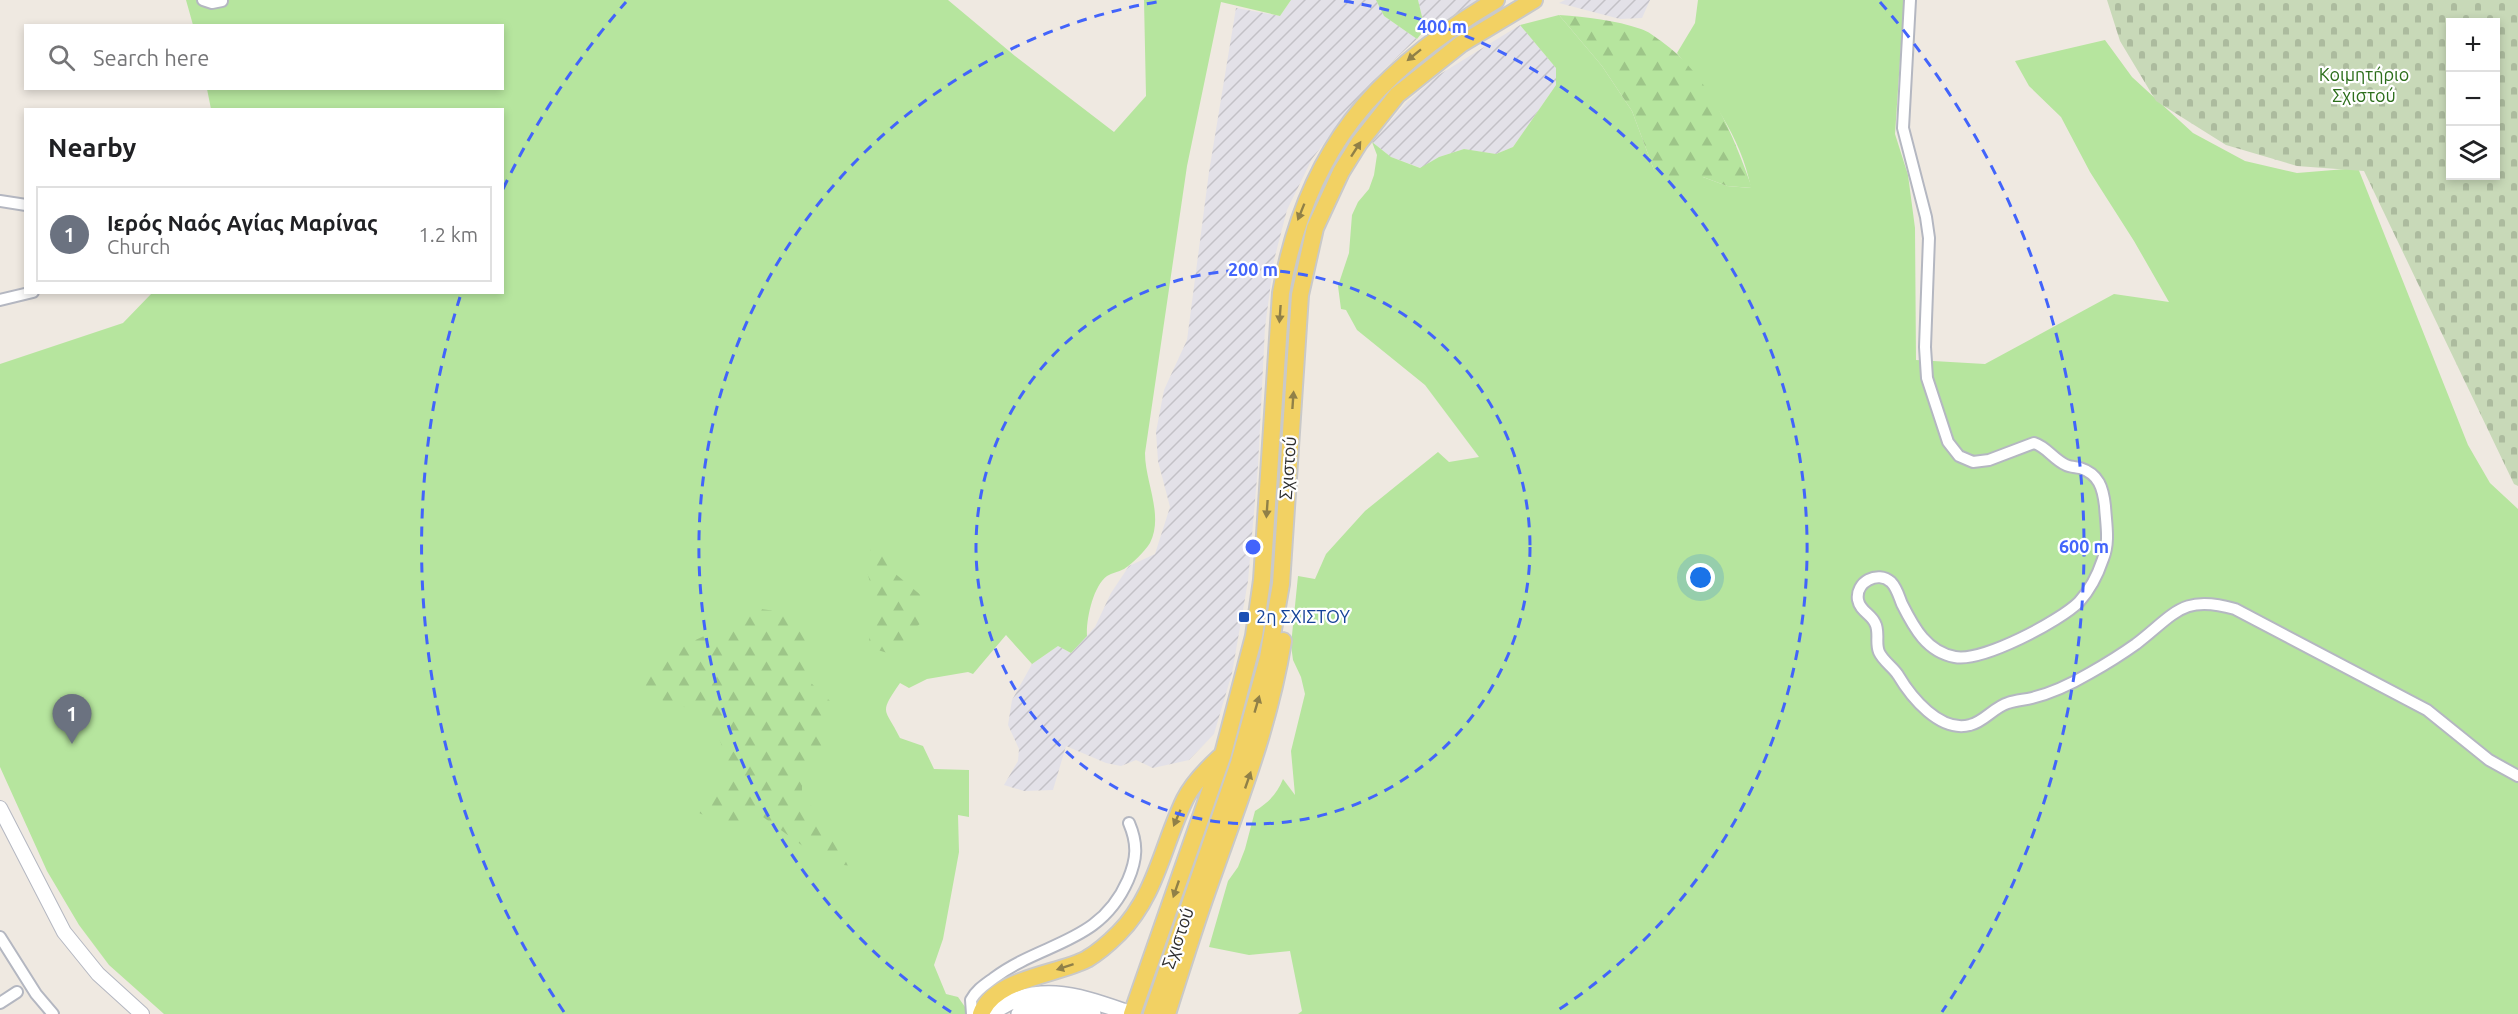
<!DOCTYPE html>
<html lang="en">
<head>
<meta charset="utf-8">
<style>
	body { margin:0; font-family:Ubuntu,sans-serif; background:#f2f2f2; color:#202124 }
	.controls { position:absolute; right:18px; top:18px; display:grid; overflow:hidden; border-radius:0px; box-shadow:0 3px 9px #0003 }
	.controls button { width:54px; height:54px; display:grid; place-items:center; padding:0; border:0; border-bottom:2px solid #e0e0e0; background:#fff; color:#202124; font:30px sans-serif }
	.you { position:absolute; left:1701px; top:578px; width:21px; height:21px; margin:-15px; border:4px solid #fff; border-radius:50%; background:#1a73e8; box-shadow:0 0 0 9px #1a73e833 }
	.badge { display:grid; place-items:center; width:39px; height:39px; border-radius:50%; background:#4264fb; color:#fff; font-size:20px; font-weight:700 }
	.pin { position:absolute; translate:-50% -50px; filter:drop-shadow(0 2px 3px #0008) }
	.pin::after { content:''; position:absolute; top:32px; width:21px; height:18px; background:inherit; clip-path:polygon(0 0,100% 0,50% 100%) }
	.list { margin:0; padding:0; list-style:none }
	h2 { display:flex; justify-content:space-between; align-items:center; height:78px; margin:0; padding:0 24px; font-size:26px }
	h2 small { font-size:20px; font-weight:400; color:#757577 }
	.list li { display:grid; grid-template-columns:39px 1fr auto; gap:18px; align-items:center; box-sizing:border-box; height:96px; margin:0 12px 12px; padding:0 12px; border:2px solid #e0e0e0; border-radius:0px }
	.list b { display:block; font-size:22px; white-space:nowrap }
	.list p { margin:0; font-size:20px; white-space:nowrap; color:#757577 }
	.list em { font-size:20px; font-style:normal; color:#757577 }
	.icon { flex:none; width:33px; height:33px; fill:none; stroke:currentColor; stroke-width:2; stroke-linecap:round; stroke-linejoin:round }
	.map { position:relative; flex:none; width:2518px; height:1014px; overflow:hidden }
	.search { position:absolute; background:#fff; box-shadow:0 3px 9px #0003; left:24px; top:24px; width:480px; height:66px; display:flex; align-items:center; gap:15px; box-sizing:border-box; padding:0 21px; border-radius:0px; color:#757577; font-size:22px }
	.panel { position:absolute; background:#fff; box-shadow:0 3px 9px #0003; left:24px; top:108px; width:480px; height:186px; border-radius:0px }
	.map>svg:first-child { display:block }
	.industrial { fill:url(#industrial-furrows) }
	.grass { fill:#b6e59e }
	.forest { fill:url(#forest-firs) }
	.cemetery { fill:url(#cemetery-stones); fill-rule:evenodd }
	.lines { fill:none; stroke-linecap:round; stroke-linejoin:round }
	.minor-casing { stroke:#b4b7c1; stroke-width:14 }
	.tertiary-casing { stroke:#b4b7c1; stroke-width:16 }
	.secondary-casing { stroke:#b4b7c1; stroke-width:18 }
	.primary-casing { stroke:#c9c9c9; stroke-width:20 }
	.minor { stroke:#fff; stroke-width:10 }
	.tertiary { stroke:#fff; stroke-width:14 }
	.secondary { stroke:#fff; stroke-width:15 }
	.primary { stroke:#f2d163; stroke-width:16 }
	.oneway { fill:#908048 }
	.ring { fill:none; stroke:#4264fb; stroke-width:3; stroke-dasharray:10 8 }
	.transit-dot { fill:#1a4fb4; stroke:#fff; stroke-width:2 }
	.labels { text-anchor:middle; stroke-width:4.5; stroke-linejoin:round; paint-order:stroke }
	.park-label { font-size:18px; fill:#2c6e1b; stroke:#fff }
	.street-label { font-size:18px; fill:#2e2e2e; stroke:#fff }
	.transit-label { font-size:18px; fill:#164399; stroke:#fff; text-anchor:start }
	.centre { fill:#4264fb; stroke:#fff; stroke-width:3 }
	.ring-label { font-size:18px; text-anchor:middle; font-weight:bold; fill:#4264fb; stroke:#fff; stroke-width:4.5; stroke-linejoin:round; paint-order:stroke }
</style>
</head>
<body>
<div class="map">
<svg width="2518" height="1014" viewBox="0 0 2518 1014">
	<defs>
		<pattern id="industrial-furrows" width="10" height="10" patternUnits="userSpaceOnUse" patternTransform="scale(1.5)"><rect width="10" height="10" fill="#e3e1e8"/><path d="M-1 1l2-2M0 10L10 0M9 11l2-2" fill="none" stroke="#c3c1c7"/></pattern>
		<pattern id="forest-firs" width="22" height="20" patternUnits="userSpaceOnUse" patternTransform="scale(1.5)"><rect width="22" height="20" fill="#b6e59e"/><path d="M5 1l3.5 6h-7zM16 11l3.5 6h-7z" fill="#9dc588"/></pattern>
		<pattern id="cemetery-stones" width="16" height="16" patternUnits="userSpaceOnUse" patternTransform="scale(1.5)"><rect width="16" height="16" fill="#c8d9b8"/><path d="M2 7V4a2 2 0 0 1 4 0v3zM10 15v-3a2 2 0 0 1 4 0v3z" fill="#acbb9e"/></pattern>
	</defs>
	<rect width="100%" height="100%" fill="#efe9e1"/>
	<path class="industrial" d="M1291 0H1376L1384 16 1417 39 1382 71 1349 110 1312 159 1287 210 1274 260 1265 327 1258 466 1248 581 1232 673 1214 734 1189 760 1153 768 1136 760 1121 766 1106 763 1066 746 1053 790 1024 791 1004 785 1018 761 1019 749 1008 725 1012 700 1032 664 1058 646 1071 653 1095 627 1111 593 1129 566 1155 554 1170 507 1158 461 1156 432 1164 390 1187 340 1209 172 1236 8 1280 16Z
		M1418 0H1483L1457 16 1425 29Z
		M1565 0H1650L1642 18 1620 19 1559 3Z
		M1520 25 1556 68V85L1513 147 1496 154 1464 149 1439 157 1421 168 1391 157 1372 142 1407 102 1437 76Z"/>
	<path class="grass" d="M186 0H948L1015 56 1114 132 1146 96 1144 0H1291L1280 16 1221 2 1187 166 1145 453C1145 482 1164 515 1150 543 1145 551 1132 564 1124 569 1118 572 1112 573 1107 576 1093 586 1086 620 1087 636L1071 653 1058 646 1032 664 1006 635 973 674 968 672 927 679 909 688 900 683C878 715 885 707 900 738L923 746 934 769 969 770V817L958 815 959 852 943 939 934 965 946 994 958 997 970 1014H164L109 965 79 925 47 871 0 767V364L123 323 152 293 502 292V110L211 109 207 89 502 88V26L193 25Z
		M1376 0H1418L1425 29 1417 39 1384 16Z
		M1698 0H1904L1895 134 1908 175 1915 228 1916 360 1985 364 2114 294 2169 302 2134 241 2090 172 2061 117 2029 86 2015 61 2105 40 2132 77 2193 133 2245 161 2297 173 2358 168 2468 445 2490 483 2518 509V1014H1298L1302 1011 1290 951 1249 955 1209 947 1228 881 1238 867 1245 849 1255 811C1269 802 1277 794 1283 779L1295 795 1291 751 1305 694 1301 677 1293 660 1291 645 1298 576 1315 579 1326 554 1365 511 1438 452 1449 462 1479 457 1425 385 1357 330 1346 310 1341 309 1338 286 1349 253 1352 215 1358 202 1369 189 1374 175 1377 155 1372 142 1391 157 1420 168 1439 157 1464 149 1496 154 1513 147 1556 85V68L1520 25 1559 15 1602 66 1632 111 1654 170 1703 177 1727 186 1751 188C1741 136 1709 94 1677 53L1695 23Z"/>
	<path class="forest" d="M1559 15C1587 17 1615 20 1641 29 1648 31 1655 37 1661 41 1709 75 1733 134 1752 188L1727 186 1703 177 1672 183 1654 170 1632 111 1602 66Z
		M872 542 882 551 892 571 923 597 921 623 908 634 894 655 868 647 876 601 867 572Z
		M753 608 793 613 808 646 811 683 830 701 825 719 823 751 802 771V796L828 824 848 866 822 860 763 817 734 830 695 811C742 781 728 754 706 712L667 703 630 682 653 669 687 644 719 629Z"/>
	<path class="cemetery" d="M2107 0H2518V486L2514 484 2364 171 2297 166 2226 145 2156 101 2120 41ZM2450 22H2496V176H2450Z"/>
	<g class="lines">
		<defs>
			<path id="minor" d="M203 0 212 3 222 1
				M1910 0 1903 128 1926 217 1929 238 1925 347 1927 378 1948 442 1959 456 1973 462 1989 460 2034 443C2047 447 2053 459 2066 465 2070 467 2075 467 2080 468 2099 474 2103 488 2105 506 2106 524 2110 542 2103 559 2098 574 2089 591 2079 602 2060 621 1983 662 1955 657 1927 652 1914 628 1902 604 1899 597 1897 588 1891 582 1878 570 1855 582 1858 600 1860 611 1871 614 1875 623 1880 632 1875 643 1879 652 1883 661 1893 667 1898 675 1911 697 1940 733 1970 725 1984 722 1994 707 2008 703 2016 700 2024 700 2032 698 2052 693 2073 683 2090 673 2106 664 2122 654 2136 644 2175 614 2182 594 2235 609L2427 710 2489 760 2518 776
				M0 201 26 205
				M0 300 33 292
				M0 937 36 994 53 1014
				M0 1003 17 992
				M972 1014 971 1000C976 990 986 984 994 978 1044 941 1100 944 1128 880 1137 859 1138 844 1129 823"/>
			<path id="tertiary" d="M0 808 64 932 98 974 142 1014"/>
			<path id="secondary" d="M991 1014C1037 978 1084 998 1132 1014
				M1019 1014C1044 1003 1067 1006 1093 1014"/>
			<path id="primary" d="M981 1014C994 978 1057 975 1087 959 1099 952 1110 942 1119 933 1156 896 1163 844 1185 799 1193 783 1207 769 1220 757
				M1132 1014 1223 754 1254 636 1262 580 1281 293C1306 151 1374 72 1496 0
				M1152 1014 1239 763 1268 658 1281 584 1300 295 1315 228 1341 172 1359 143 1397 95 1461 44 1534 0
				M1167 1014C1179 976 1191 938 1204 900 1234 813 1268 733 1283 641"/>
		</defs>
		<use href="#minor" class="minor-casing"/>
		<use href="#tertiary" class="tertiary-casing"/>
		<use href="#secondary" class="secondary-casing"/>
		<use href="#primary" class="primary-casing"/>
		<use href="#minor" class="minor"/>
		<use href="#tertiary" class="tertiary"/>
		<use href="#secondary" class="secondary"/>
		<use href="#primary" class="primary"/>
	</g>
	<defs><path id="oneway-solid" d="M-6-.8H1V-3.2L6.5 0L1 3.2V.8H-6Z" transform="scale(1.5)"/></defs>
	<g class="oneway">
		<use href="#oneway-solid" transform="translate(1414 55) rotate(141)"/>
		<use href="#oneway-solid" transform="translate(1356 149) rotate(-57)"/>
		<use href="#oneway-solid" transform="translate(1301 212) rotate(112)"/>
		<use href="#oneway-solid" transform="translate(1280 314) rotate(94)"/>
		<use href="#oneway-solid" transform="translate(1293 400) rotate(-86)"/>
		<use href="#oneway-solid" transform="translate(1267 509) rotate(94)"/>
		<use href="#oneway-solid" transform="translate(1257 704) rotate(-74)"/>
		<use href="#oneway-solid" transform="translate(1248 780) rotate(-71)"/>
		<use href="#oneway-solid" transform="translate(1177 818) rotate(113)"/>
		<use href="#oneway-solid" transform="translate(1176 889) rotate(109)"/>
		<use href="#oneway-solid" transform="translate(1065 967) rotate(162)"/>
	</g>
	<g class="ring">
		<circle cx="1253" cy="547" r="277"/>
		<path d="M951 1012A554 554 0 0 1 1162 1M1344 1A554 554 0 0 1 1555 1012"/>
		<path d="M564 1012A831 831 0 0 1 460 297M503 189A831 831 0 0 1 626 2M1880 2A831 831 0 0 1 1942 1012"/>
	</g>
	<rect class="transit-dot" x="1238" y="611" width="12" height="12" rx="3"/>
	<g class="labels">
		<g class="park-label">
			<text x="2364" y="81">Κοιμητήριο<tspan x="2364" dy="21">Σχιστού</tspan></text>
		</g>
		<g class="street-label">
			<text transform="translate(1288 468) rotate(-86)" y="6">Σχιστού</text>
			<text transform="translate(1178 938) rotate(-71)" y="6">Σχιστού</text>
		</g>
		<g class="transit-label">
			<text x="1256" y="623">2η ΣΧΙΣΤΟΥ</text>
		</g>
	</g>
	<circle cx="1253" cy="547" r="9" class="centre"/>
	<g class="ring-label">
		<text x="1442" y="33">400 m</text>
		<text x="1253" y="276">200 m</text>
		<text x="2084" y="553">600 m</text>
	</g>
</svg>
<div class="controls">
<button>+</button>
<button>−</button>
<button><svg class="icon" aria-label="layers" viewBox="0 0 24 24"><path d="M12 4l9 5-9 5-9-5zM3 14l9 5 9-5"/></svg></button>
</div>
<div class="you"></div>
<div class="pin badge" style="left:72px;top:744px;background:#6b7280">1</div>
<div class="search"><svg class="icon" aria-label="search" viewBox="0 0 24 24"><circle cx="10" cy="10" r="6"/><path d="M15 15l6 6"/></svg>Search here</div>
<section class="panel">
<h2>Nearby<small></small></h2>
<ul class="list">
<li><span class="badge" style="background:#6b7280">1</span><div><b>Ιερός Ναός Αγίας Μαρίνας</b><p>Church</p></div><em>1.2 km</em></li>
</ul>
</section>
</div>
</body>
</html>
